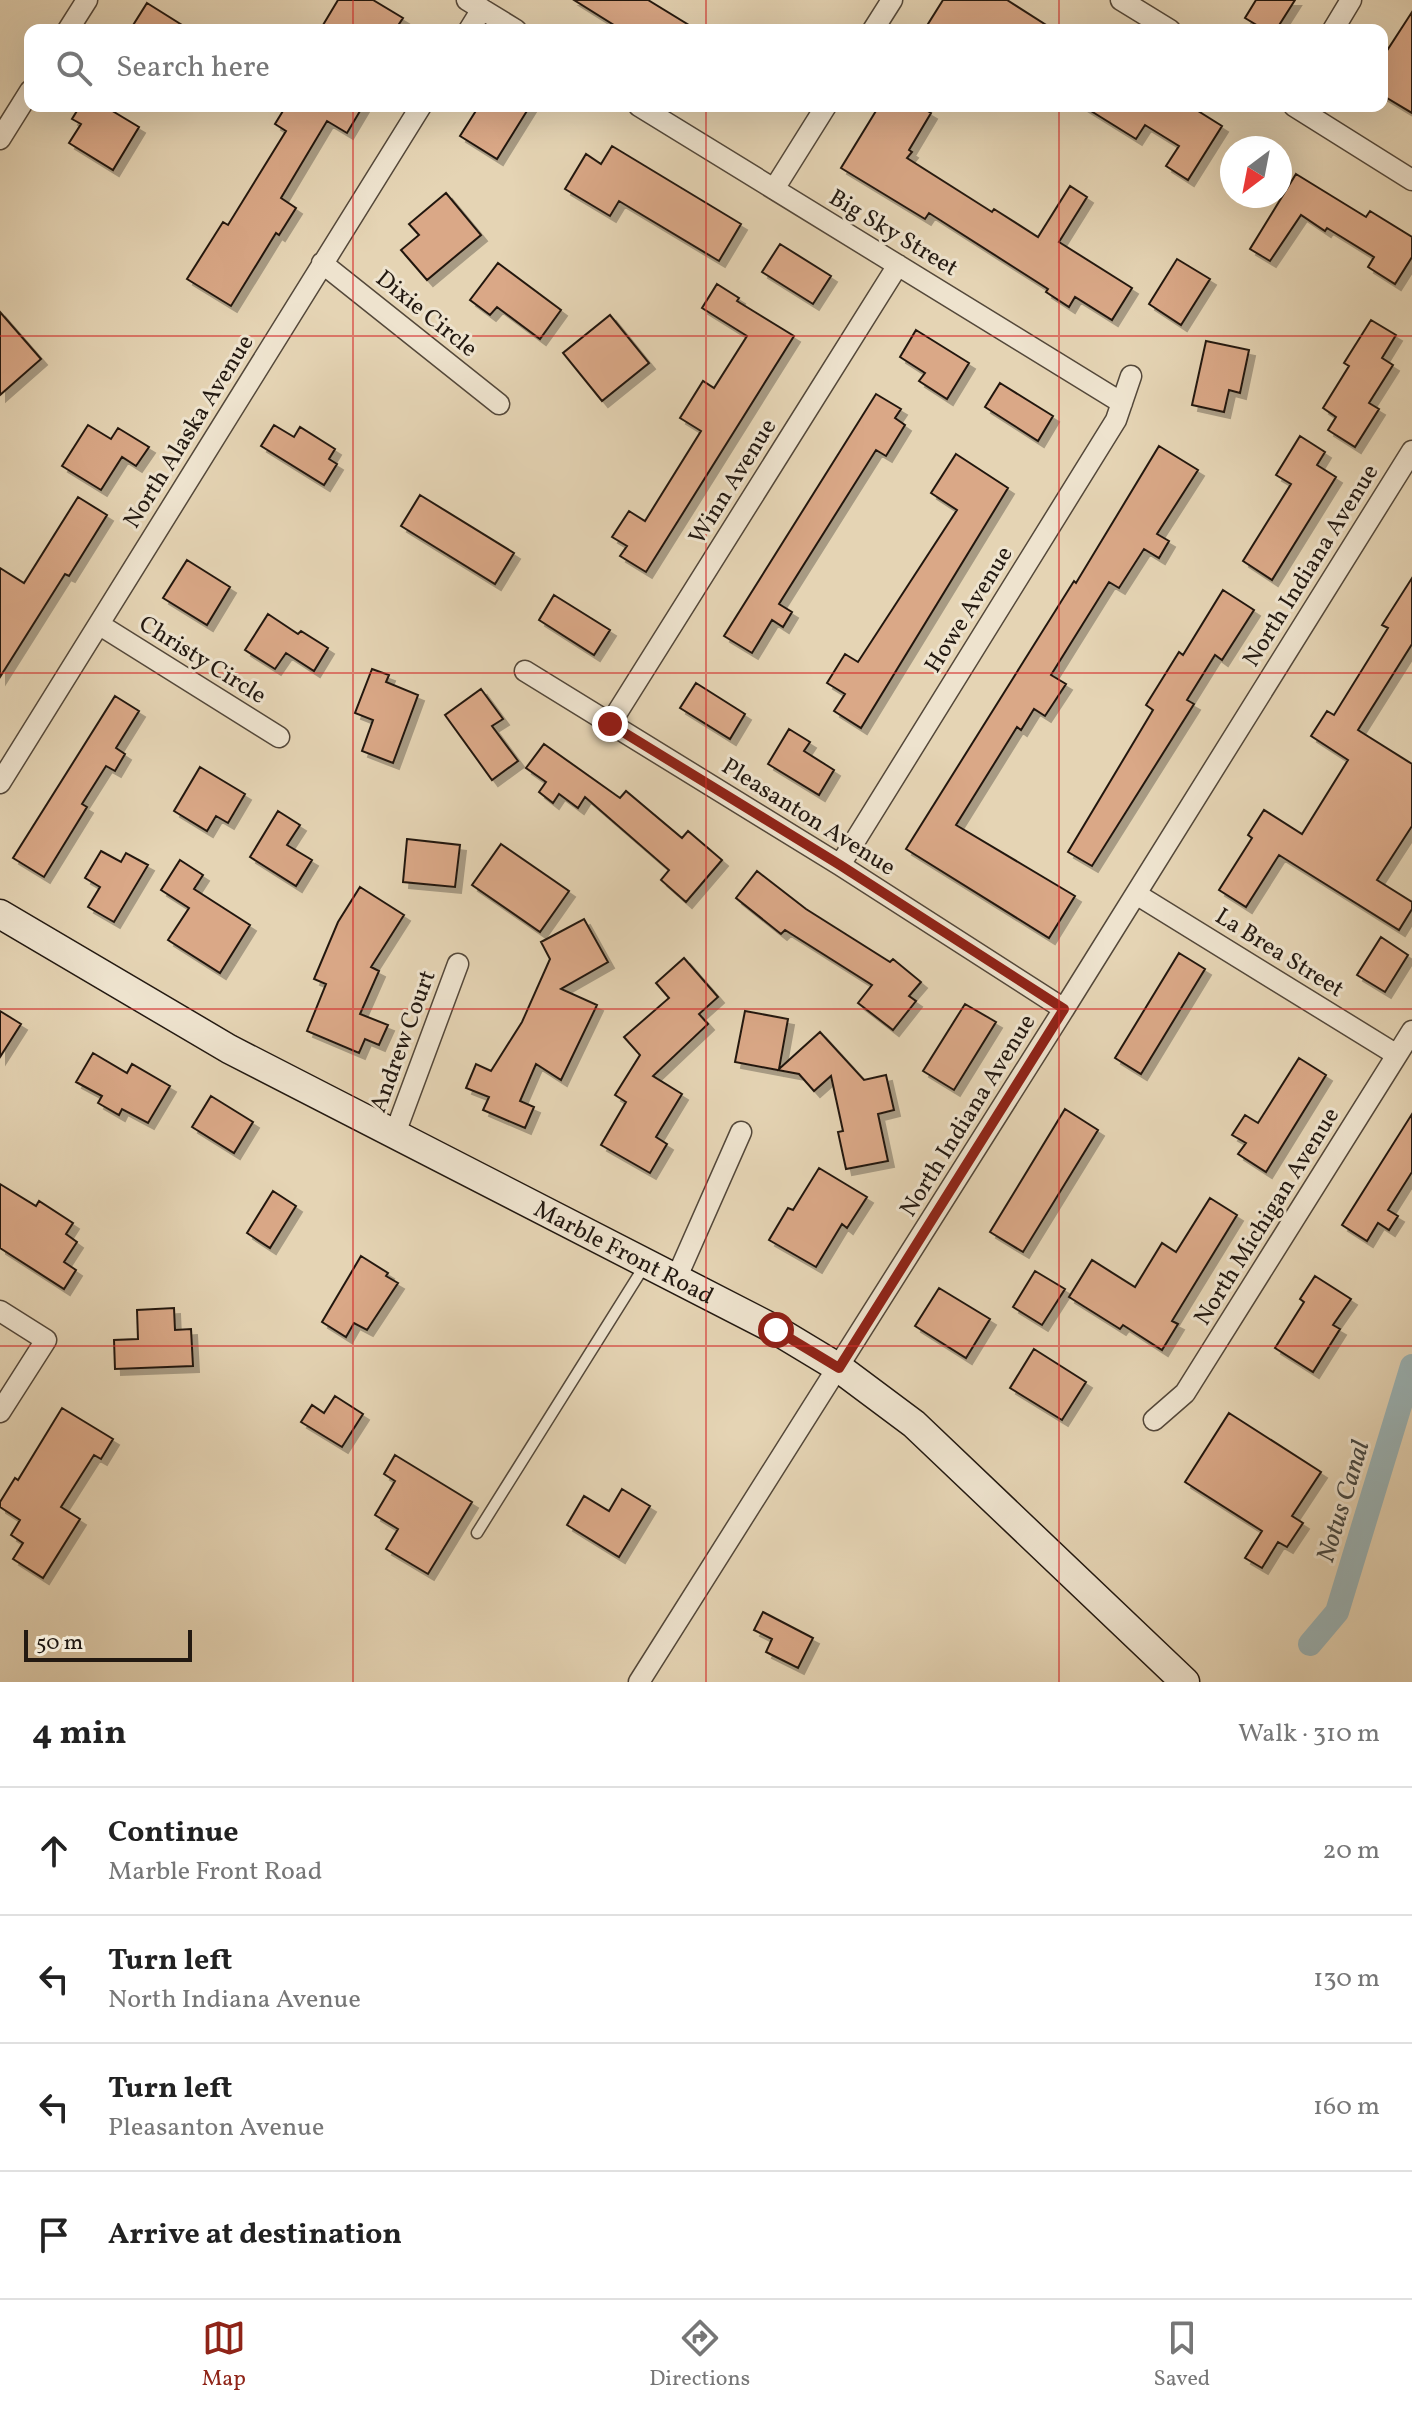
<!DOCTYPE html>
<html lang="en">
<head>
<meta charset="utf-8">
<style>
	body { margin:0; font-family:Vollkorn,serif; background:#f6f6f6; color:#222 }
	.compass { position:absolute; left:1220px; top:136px; width:72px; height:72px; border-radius:50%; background:#fff; box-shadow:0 8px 32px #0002; rotate:212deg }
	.scale { position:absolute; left:24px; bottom:20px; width:168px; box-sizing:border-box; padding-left:8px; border:4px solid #231911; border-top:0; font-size:22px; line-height:28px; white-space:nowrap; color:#231911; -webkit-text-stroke:6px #eee3ce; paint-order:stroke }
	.stop { position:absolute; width:24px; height:24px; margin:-18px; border:6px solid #8f2418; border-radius:50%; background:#fff }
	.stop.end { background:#8f2418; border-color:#fff; box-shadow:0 2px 8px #0008 }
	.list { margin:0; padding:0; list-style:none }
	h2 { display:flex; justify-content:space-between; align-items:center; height:104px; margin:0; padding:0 32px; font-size:34px }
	h2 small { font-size:26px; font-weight:400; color:#767676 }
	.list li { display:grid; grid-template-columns:52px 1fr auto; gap:24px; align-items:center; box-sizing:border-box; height:128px; padding:0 32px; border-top:2px solid #e0e0e0 }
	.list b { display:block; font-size:30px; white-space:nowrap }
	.list p { margin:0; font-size:26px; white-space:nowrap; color:#767676 }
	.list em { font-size:26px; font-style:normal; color:#767676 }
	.icon { flex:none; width:44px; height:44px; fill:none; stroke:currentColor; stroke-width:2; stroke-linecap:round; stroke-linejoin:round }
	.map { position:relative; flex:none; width:1412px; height:1682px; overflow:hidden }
	.search { position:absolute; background:#fff; box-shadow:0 8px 32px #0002; left:24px; right:24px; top:24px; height:88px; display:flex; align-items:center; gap:20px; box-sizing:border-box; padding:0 28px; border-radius:16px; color:#767676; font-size:30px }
	.sheet { height:616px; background:#fff }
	nav { display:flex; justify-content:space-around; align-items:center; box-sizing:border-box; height:112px; border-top:2px solid #e0e0e0; background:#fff; font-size:22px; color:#767676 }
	nav a { display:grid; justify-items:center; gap:4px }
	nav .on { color:#8f2418 }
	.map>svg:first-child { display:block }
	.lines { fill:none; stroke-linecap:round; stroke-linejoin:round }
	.canal { stroke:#9bb5b8; stroke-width:24 }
	.building { fill:#daa887; stroke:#231911; stroke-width:2; filter:url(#shadow) }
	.lane-casing { stroke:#54483a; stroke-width:13 }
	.street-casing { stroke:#54483a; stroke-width:23 }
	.secondary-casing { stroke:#231911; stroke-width:31 }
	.lane { stroke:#eee3ce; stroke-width:10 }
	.street { stroke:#eee3ce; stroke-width:20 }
	.secondary { stroke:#eee3ce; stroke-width:28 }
	.route { stroke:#8f2418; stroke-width:10 }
	.grid { fill:none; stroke:#d62828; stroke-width:2; stroke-opacity:0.55 }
	.labels { text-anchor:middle; stroke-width:6; stroke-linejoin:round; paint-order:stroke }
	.street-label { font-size:24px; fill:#231911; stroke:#eee3ce }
	.water-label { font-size:26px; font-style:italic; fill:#474843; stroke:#eee3ce }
</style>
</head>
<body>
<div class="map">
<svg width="1412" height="1682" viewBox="0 0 1412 1682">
	<defs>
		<filter id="shadow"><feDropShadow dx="6" dy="6" stdDeviation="0" flood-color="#0004"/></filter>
	</defs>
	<rect width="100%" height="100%" fill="#e5d4b4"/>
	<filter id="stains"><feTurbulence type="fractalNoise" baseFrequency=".0025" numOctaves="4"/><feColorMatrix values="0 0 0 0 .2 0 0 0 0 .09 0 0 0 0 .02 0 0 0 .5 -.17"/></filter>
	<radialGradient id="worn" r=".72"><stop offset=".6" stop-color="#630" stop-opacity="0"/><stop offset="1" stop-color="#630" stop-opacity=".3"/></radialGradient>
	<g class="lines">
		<path class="canal" d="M1310 1644 1337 1612 1412 1366"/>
	</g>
	<path class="building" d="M338 0H373L403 18 395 30H320Z
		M574 0H648L697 30H622Z
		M943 0H1007L1054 30H938L928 24Z
		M1256 0H1295L1276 30H1265L1245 18Z
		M147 3 190 30H130Z
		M1412 12V113L1382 95V45L1388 49Z
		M80 106H104L139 127 113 170 69 143 81 124 72 119Z
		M286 106H363L347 133 327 121 281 198 296 208 279 235 276 233 231 306 187 279 223 222 228 225 286 131 275 124Z
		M479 106H530L497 159 460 136Z
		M879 106H919L931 113 909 150 912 152 907 158 992 212 994 209 1038 237 1070 186 1087 197 1059 242 1132 288 1112 320 1075 297 1069 307 1046 292 1048 289 929 213 925 219 841 168Z
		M1083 106H1190L1222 126 1188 180 1166 166 1179 146 1145 125 1136 139Z
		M612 146 741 224 719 261 619 201 610 216 565 189 586 154 601 164Z
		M1296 174 1366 217 1370 211 1412 237V257L1395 284 1368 267 1374 257 1327 228 1325 231 1301 215 1270 261 1250 249Z
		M446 193 481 235 427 280 401 250 419 235 409 224Z
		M780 244 831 276 813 304 762 272Z
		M1177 259 1210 279 1181 325 1149 304Z
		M498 263 561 310 540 339 497 307 490 315 470 300Z
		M717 284 739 298 737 301 794 336 646 572 620 556 627 546 612 537 629 511 645 521 701 431 680 418 703 381 714 388 747 336 702 308Z
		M0 312 41 359 0 395Z
		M610 315 649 363 602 401 563 353Z
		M1371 320 1396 335 1382 358 1393 365 1369 403 1379 409 1355 447 1328 430 1336 417 1323 408 1349 366 1344 363Z
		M916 330 969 363 947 399 919 381 925 373 900 357Z
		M1206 341 1249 350 1240 393 1229 390 1224 412 1192 405Z
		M1000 383 1053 416 1038 441 985 407Z
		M876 394 901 409 895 418 905 425 886 456 876 450 779 604 792 612 783 627 772 620 752 653 724 636Z
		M88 425 111 439 118 428 149 447 136 466 122 457 101 490 62 466Z
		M274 425 294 437 300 427 335 449 329 459 337 464 324 485 261 446Z
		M1300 436 1325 452 1317 465 1336 477 1272 580 1243 561 1291 484 1276 475Z
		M1159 446 1198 470 1157 534 1169 541 1159 558 1144 549 1119 588 1109 582 1051 675 1066 684 1045 716 1034 709 1021 730 1017 727 956 825 1075 896 1049 938 906 849 1074 581 1076 583Z
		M956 454 1008 488 861 728 834 711 845 694 827 683 845 654 858 662 957 510 931 493Z
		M420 495 514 553 495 584 401 526Z
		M78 497 107 515 69 576 65 574 0 677V568L24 583Z
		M187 560 230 587 207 625 163 598Z
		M1412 578V644L1358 730 1412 764V826L1377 880 1412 902V909L1399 930 1279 855 1246 907 1219 890 1252 838 1248 835 1264 810 1302 834 1348 760 1311 736 1327 711 1334 715 1388 628 1382 625Z
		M1223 590 1254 610 1222 660 1215 655 1187 700 1194 704 1092 866 1068 852 1153 710 1146 705 1179 652 1183 655Z
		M554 595 610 630 594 655 539 620Z
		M268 614 298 634 301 631 328 648 314 671 286 653 275 669 245 650Z
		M372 669 389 675 386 682 418 695 393 763 362 751 373 720 355 713Z
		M696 683 745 714 730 739 680 708Z
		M481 689 503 719 492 726 518 761 492 780 445 715Z
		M115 696 139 711 116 748 125 754 115 771 106 766 82 804 87 807 44 877 13 858Z
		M789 729 810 742 804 751 834 770 819 795 768 764Z
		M544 744 620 798 626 791 682 838 688 831 722 860 686 902 661 880 669 870 585 797 578 808 559 794 553 803 539 792 546 782 526 768Z
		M200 767 245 794 228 823 216 816 207 831 174 811Z
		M278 811 300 825 287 845 312 860 296 886 250 857Z
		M407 839 460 845 455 887 403 882Z
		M501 844 569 891 540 932 472 885Z
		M101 851 121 862 126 853 148 865 114 922 88 907 100 887 85 878Z
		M180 860 203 875 194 889 250 925 220 973 168 940 189 908 161 890Z
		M757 871 806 909 890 962 893 959 921 982 909 996 916 1001 893 1030 858 1003 872 985 785 930 781 934 736 898Z
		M360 887 404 915 371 967 379 971 360 1014 388 1025 379 1045 365 1039 359 1053 307 1031 326 984 314 979 338 922Z
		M584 919 608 962 561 989 597 1005 561 1080 536 1064 520 1101 534 1107 525 1128 483 1110 489 1097 466 1088 476 1064 491 1071 522 1022 550 959 541 942Z
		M1381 937 1408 955 1385 992 1357 975Z
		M1179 953 1205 969 1141 1074 1115 1058Z
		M684 958 718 997 699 1014 708 1024 653 1076 682 1094 656 1137 667 1144 650 1173 601 1145 626 1102 615 1095 640 1055 624 1037 669 998 656 983Z
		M965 1004 996 1022 954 1090 923 1071Z
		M0 1011 21 1024 0 1057Z
		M745 1011 788 1019 779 1069 820 1032 864 1080 886 1075 894 1110 878 1114 888 1161 846 1169 838 1132 843 1131 831 1076 814 1091 799 1074 735 1062Z
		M93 1053 127 1073 132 1064 170 1086 148 1123 122 1109 119 1115 98 1103 102 1096 76 1082Z
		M1299 1058 1326 1075 1266 1172 1238 1154 1246 1143 1232 1135 1245 1115 1258 1123Z
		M211 1096 253 1122 234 1153 192 1127Z
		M1065 1109 1098 1130 1023 1252 990 1232Z
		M1412 1114V1172L1388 1210 1398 1216 1389 1230 1378 1223 1367 1241 1342 1225Z
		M819 1168 867 1197 847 1228 842 1224 816 1267 769 1240 788 1208 793 1210Z
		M0 1184 36 1206 39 1201 73 1223 66 1234 77 1242 64 1262 76 1270 64 1289 0 1248Z
		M273 1191 296 1206 270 1248 247 1233Z
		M1210 1198 1237 1215 1172 1321 1178 1324 1162 1350 1123 1325 1120 1329 1069 1297 1092 1260 1135 1287 1162 1243 1176 1252Z
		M361 1256 388 1273 386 1276 398 1283 367 1330 354 1323 346 1337 322 1322Z
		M1035 1271 1065 1289 1042 1325 1013 1307Z
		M1315 1276 1351 1299 1333 1325 1340 1329 1313 1372 1275 1348 1304 1302 1300 1299Z
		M939 1288 990 1319 966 1358 915 1326Z
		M174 1308 175 1330 191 1329 193 1366 115 1369 114 1340 138 1339 137 1310Z
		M1034 1349 1086 1382 1062 1420 1010 1388Z
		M335 1396 363 1414 342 1447 301 1422 312 1405 324 1413Z
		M62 1408 113 1439 101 1459 94 1455 61 1507 80 1519 43 1578 13 1559 23 1543 11 1535 20 1520 0 1507V1502L15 1478 18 1480Z
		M1229 1413 1321 1472 1292 1516 1303 1523 1287 1547 1278 1542 1262 1568 1245 1558 1262 1531 1185 1482Z
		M395 1455 472 1502 428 1574 386 1549 398 1529 375 1515 395 1481 384 1474Z
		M622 1489 650 1506 619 1557 567 1525 584 1496 609 1511Z
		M763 1612 813 1638 798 1668 766 1652 772 1639 754 1630Z"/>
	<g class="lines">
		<defs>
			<path id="lane" d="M477 1533 645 1265"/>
			<path id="street" d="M467 0 516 30
				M1121 0 1170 30
				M68 30 87 0
				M469 30 482 9
				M873 30 892 0
				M1333 30 1351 0
				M639 106 1122 403
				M1294 106 1412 180
				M0 139 30 91
				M774 189 826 106
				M322 263 499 404
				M100 625 279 737
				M525 671 840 865 1064 1009
				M610 724 898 265
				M0 783 421 106
				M840 865 1116 420 1131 376
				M1136 894 1397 1055
				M394 1136 458 964
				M676 1279 741 1132
				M0 1311 46 1340 0 1412
				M1154 1420 1185 1393 1412 1031
				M639 1682 1064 1009 1412 451"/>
			<g id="secondary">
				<path id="s1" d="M0 914 229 1049 776 1330 839 1368 914 1424 1185 1682"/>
			</g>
		</defs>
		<use href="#lane" class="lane-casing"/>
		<use href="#street" class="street-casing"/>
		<use href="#secondary" class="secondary-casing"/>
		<use href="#lane" class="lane"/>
		<use href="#street" class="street"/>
		<use href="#secondary" class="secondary"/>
	</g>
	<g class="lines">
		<path class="route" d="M610 724 840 865 1064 1009 839 1368 776 1330"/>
	</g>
	<path class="grid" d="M353 0V30M706 0V30M1059 0V30M353 106V1682M706 106V1682M1059 106V1682M0 336H1412M0 673H1412M0 1009H1412M0 1346H1412"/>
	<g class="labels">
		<g class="street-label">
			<text transform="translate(894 232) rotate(31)" y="8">Big Sky Street</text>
			<text transform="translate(427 313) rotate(39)" y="8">Dixie Circle</text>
			<text transform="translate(188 431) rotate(-58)" y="8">North Alaska Avenue</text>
			<text transform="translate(732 481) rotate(-58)" y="8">Winn Avenue</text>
			<text transform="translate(1310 565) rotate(-58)" y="8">North Indiana Avenue</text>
			<text transform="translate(968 609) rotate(-58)" y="8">Howe Avenue</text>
			<text transform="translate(203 659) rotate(32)" y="8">Christy Circle</text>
			<text transform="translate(809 816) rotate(32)" y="8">Pleasanton Avenue</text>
			<text transform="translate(1280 952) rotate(32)" y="8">La Brea Street</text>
			<text transform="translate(402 1041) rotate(-70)" y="8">Andrew Court</text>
			<text transform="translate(967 1115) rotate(-58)" y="8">North Indiana Avenue</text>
			<text transform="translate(1266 1216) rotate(-58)" y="8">North Michigan Avenue</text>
			<text dy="8" stroke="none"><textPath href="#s1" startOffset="710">Marble Front Road</textPath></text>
		</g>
		<g class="water-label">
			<text transform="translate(1342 1501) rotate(-73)" y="9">Notus Canal</text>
		</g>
	</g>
	<rect width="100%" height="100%" filter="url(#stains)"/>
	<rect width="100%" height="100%" fill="url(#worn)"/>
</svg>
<svg class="compass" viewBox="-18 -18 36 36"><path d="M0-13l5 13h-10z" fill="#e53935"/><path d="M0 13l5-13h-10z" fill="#767676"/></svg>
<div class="scale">50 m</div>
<div class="stop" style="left:776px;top:1330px"></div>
<div class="stop end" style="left:610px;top:724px"></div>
<div class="search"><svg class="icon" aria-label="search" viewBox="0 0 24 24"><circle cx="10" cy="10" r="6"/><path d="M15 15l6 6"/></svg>Search here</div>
</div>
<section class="sheet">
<h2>4 min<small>Walk · 310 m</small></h2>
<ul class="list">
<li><svg class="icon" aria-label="ahead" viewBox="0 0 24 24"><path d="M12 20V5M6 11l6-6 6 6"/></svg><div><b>Continue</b><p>Marble Front Road</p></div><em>20 m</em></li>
<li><svg class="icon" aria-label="left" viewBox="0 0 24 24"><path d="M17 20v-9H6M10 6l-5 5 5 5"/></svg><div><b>Turn left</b><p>North Indiana Avenue</p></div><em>130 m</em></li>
<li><svg class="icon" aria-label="left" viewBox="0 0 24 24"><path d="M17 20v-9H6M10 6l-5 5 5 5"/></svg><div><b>Turn left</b><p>Pleasanton Avenue</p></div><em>160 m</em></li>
<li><svg class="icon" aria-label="arrive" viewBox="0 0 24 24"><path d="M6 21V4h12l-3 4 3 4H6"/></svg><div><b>Arrive at destination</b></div></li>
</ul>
</section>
<nav>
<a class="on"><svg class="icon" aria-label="map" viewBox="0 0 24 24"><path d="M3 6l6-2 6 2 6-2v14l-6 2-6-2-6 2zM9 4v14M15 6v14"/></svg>Map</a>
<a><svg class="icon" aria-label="directions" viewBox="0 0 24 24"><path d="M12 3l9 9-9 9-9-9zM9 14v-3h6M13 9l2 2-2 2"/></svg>Directions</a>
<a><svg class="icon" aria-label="saved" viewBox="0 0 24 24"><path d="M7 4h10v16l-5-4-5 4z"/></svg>Saved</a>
</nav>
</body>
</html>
